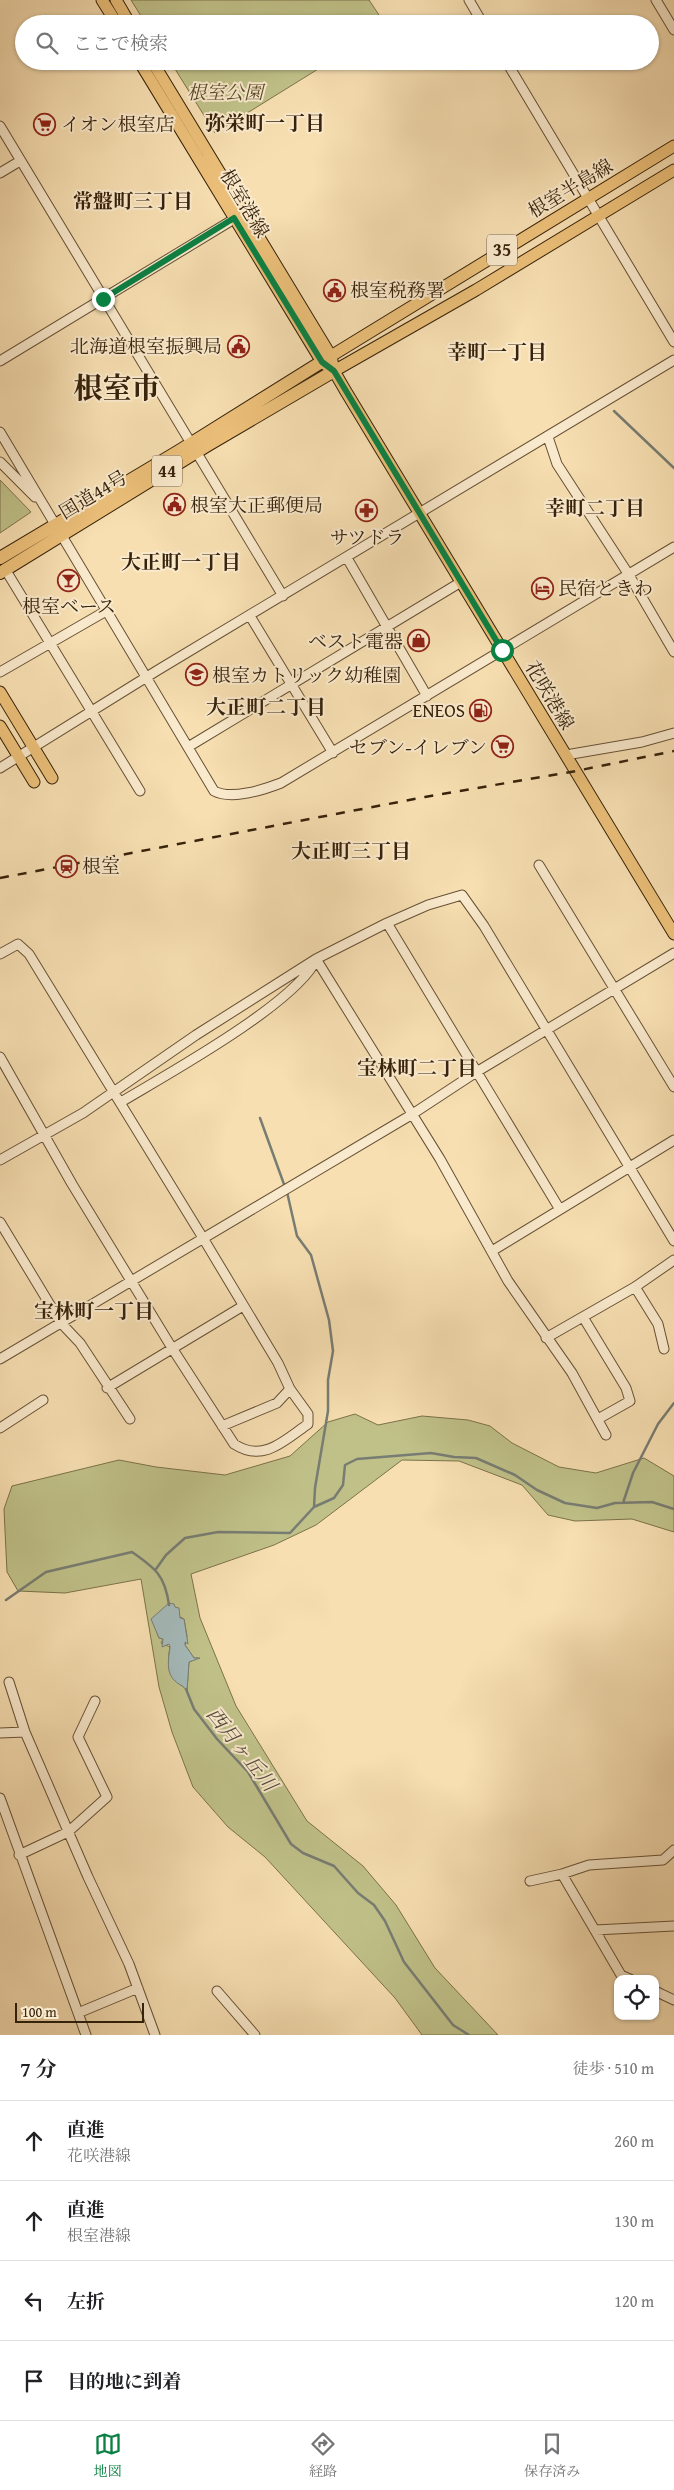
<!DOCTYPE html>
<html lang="ja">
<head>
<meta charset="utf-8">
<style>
	body { margin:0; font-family:"Gentium Book Plus","Noto Serif JP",serif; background:#f2f2f2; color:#202124 }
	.controls { position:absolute; right:15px; bottom:15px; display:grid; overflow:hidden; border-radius:10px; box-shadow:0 1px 4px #0004 }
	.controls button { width:45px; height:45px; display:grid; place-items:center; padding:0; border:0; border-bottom:1px solid #e0e0e0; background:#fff; color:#202124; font:25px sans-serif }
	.scale { position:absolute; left:15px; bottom:12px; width:129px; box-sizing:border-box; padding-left:5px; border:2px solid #37220b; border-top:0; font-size:14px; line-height:18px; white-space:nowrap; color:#37220b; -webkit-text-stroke:4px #faeacd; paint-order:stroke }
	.stop { position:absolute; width:15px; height:15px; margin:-11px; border:4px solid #0b8043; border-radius:50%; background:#fff }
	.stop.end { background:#0b8043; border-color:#fff; box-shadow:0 1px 5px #0008 }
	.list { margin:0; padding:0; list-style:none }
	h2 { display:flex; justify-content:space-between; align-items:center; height:65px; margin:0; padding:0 20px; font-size:21px }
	h2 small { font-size:16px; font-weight:400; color:#757577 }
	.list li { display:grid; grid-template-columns:32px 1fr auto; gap:15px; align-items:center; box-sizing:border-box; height:80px; padding:0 20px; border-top:1px solid #e0e0e0 }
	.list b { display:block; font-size:19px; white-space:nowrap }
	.list p { margin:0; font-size:16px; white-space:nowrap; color:#757577 }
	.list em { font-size:16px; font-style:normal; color:#757577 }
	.icon { flex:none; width:28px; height:28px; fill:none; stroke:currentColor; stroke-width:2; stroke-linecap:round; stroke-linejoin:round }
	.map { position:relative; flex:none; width:674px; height:2035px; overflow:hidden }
	.search { position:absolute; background:#fff; box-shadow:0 1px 4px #0004; left:15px; right:15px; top:15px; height:55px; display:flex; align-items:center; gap:12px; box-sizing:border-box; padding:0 18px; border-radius:28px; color:#757577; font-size:19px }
	.sheet { height:385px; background:#fff }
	nav { display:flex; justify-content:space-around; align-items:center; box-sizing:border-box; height:70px; border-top:1px solid #e0e0e0; background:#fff; font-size:14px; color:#757577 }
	nav a { display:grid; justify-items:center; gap:2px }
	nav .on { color:#0b8043 }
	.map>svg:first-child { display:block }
	.green { fill:#c0c189; stroke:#7c724a; fill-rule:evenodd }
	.water { fill:#a4b9b9; stroke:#787d73 }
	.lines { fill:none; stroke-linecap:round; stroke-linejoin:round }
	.stream { stroke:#787d73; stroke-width:2.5 }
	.minor-casing { stroke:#675135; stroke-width:11 }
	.major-casing { stroke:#37220b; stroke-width:13 }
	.highway-casing { stroke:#37220b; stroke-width:14 }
	.minor { stroke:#faeacd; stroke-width:9 }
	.major { stroke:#ecc079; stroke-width:11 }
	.highway { stroke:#ecc079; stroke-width:12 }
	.rail { stroke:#37220b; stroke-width:2.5; stroke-dasharray:9 9; stroke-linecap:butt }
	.route { stroke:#0b8043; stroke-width:6 }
	.labels { text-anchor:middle; stroke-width:4; stroke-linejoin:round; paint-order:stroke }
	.shield { fill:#faeacd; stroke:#725e45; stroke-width:1 }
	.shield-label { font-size:18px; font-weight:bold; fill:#37220b }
	.park-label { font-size:19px; font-style:italic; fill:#594a2a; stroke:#faeacd }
	.poi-label { font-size:19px; fill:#37220b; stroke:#faeacd; text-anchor:start }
	.street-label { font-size:19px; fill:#37220b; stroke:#faeacd }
	.neighbourhood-label { font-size:20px; font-weight:bold; fill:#37220b; stroke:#faeacd }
	.water-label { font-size:20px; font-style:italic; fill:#584f3f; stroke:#faeacd }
	.town-label { font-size:29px; font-weight:bold; fill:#37220b; stroke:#faeacd }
</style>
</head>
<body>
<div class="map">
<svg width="674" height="2035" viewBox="0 0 674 2035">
	<rect width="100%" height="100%" fill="#f7dfb2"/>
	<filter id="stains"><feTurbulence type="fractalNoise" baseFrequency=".004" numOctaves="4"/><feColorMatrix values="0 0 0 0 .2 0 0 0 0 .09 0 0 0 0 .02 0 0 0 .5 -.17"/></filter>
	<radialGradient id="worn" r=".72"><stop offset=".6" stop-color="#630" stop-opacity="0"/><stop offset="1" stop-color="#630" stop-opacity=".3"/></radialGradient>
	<path class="green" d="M131 0H369L385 24H146Z
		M170 61H331L215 133Z
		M0 480 31 512 0 533Z
		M355 1414 378 1425 422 1416 468 1420 490 1426 512 1443 559 1467 596 1473 644 1458 674 1476V1532L632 1519 575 1521 548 1515 522 1485 459 1461 402 1460 316 1525 274 1545 191 1574 200 1618 236 1706 307 1821 363 1866 396 1905 435 1968 498 2035H422L395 1998 265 1857 228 1827 193 1787 172 1732 159 1687 141 1579 65 1593 18 1591 7 1572 4 1509 12 1486 119 1460 156 1467 225 1475 290 1456 328 1422ZM165 1609 184 1619 187 1636 185 1645 194 1658H198L189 1662 187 1690C184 1686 181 1686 178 1683 166 1673 168 1659 170 1647L161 1643 163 1639 159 1638 152 1619Z"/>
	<path class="water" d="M169 1603 174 1604 175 1607 179 1608 180 1618 184 1619 188 1644 185 1642V1645L194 1658H200L189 1662 187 1691C183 1685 179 1685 175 1681 165 1672 169 1657 170 1647L169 1644 162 1647 163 1639 159 1638 151 1619Z"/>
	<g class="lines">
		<path class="stream" d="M614 411 674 468
			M260 1118 285 1187
			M287 1192 297 1236 311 1255 329 1320 333 1351 328 1380V1411L315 1488 314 1507
			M623 1503 633 1473 658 1424 674 1403
			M156 1569 166 1555 185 1538 218 1532 290 1533 314 1507 334 1498 343 1485 345 1465 357 1459 431 1453 454 1457 476 1458 515 1475 537 1490 565 1503 597 1508 615 1503 652 1502 674 1509
			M6 1600 46 1572 132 1552C155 1568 165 1575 169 1605
			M186 1689 194 1709 217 1739 248 1772 291 1844 303 1853 334 1866 358 1893 374 1905 385 1921 404 1962 453 2025 469 2035"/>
		<defs>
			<path id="minor" d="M469 0 483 24
				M656 0 674 30
				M506 61 674 342
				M0 126 283 596
				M0 173 20 161
				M0 361 239 216
				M0 432 214 791C231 800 263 790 281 783L674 547
				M548 437 557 464 629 575 674 652
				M0 462 35 497
				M347 558 427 696
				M5 569 140 791
				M250 616 333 753
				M0 672 106 611
				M188 747 461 582
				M566 755 642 742 674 733
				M0 768 158 670 674 360
				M539 865 674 1087
				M387 923 559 1208
				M0 954 18 944 29 954 203 1238 278 1363 290 1389 308 1414V1424C284 1441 263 1463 234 1444L172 1348 72 1184 0 1057
				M316 959 440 1159 508 1281 572 1373 606 1435
				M121 1102C166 1075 295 1004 316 960
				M0 1160 83 1113 196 1035 316 959 387 923 428 905 462 895 484 926 674 1241
				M0 1222 61 1323 80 1343 130 1419
				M492 1251 674 1140
				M635 1287 658 1324 664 1349
				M583 1317 626 1388 630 1401 598 1419
				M546 1338 635 1287 674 1260
				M0 1359 411 1115 478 1071 674 953
				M107 1388 243 1306
				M222 1426 277 1403 290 1389
				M0 1428 43 1400
				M9 1682 25 1732
				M0 1733 25 1732 88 1877 129 1964 155 2035
				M0 1798 86 2035
				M19 1855 68 1832 107 1797 78 1737 95 1701
				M530 1881 562 1874
				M595 1930 674 1926
				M630 1979 621 1975 562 1874 589 1865 663 1860 674 1850
				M217 1991 255 2035
				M655 1991 674 2000
				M78 2013 138 1988"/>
			<path id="major" d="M102 0 117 24
				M116 0 130 24
				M139 61 322 362 329 367
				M152 61 331 356 334 371 345 390 674 934
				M331 356 674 146
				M334 371 476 290 674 170
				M0 692 52 778
				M0 726 34 782"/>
			<path id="highway" d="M0 558 179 451 331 356
				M0 573 208 445 334 371"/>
		</defs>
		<use href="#minor" class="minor-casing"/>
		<use href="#major" class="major-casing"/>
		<use href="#highway" class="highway-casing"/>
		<use href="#minor" class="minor"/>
		<use href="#major" class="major"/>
		<use href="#highway" class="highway"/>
		<path class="rail" d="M0 878 425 797 576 771 674 751"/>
	</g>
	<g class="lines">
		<path class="route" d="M103 299 234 218 322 362 334 371 502 650"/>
	</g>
	<defs>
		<symbol id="supermarket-ring" viewBox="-11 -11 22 22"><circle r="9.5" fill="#faeacd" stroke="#8f2418" stroke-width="1.5"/><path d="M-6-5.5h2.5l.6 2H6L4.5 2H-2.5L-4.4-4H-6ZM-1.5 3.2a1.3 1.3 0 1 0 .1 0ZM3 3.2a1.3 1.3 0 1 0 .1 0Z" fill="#8f2418"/></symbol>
		<symbol id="civic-ring" viewBox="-11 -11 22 22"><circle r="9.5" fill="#faeacd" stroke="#8f2418" stroke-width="1.5"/><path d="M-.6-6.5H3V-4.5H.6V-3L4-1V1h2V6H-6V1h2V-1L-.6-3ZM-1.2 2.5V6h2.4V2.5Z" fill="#8f2418"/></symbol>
		<symbol id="pharmacy-ring" viewBox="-11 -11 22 22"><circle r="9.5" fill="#faeacd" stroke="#8f2418" stroke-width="1.5"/><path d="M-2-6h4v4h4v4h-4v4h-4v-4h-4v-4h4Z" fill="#8f2418"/></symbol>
		<symbol id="bar-ring" viewBox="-11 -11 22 22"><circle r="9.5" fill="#faeacd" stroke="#8f2418" stroke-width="1.5"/><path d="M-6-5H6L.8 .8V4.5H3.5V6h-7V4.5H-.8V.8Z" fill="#8f2418"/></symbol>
		<symbol id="hotel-ring" viewBox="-11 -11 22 22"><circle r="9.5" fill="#faeacd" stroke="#8f2418" stroke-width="1.5"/><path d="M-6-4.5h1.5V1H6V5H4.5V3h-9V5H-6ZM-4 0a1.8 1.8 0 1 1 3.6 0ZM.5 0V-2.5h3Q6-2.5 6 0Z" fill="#8f2418"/></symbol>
		<symbol id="shop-ring" viewBox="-11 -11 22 22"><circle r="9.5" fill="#faeacd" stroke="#8f2418" stroke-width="1.5"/><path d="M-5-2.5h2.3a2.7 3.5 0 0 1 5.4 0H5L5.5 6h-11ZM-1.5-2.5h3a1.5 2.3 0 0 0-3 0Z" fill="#8f2418"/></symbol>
		<symbol id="school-ring" viewBox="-11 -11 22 22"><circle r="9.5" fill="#faeacd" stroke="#8f2418" stroke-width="1.5"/><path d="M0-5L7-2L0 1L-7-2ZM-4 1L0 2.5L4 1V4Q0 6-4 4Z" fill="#8f2418"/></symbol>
		<symbol id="fuel-ring" viewBox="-11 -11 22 22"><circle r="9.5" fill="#faeacd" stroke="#8f2418" stroke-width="1.5"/><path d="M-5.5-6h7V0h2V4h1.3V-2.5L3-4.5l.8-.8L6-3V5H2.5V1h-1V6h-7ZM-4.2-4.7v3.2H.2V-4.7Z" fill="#8f2418"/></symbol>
		<symbol id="station-ring" viewBox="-11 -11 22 22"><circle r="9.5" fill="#faeacd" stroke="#8f2418" stroke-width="1.5"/><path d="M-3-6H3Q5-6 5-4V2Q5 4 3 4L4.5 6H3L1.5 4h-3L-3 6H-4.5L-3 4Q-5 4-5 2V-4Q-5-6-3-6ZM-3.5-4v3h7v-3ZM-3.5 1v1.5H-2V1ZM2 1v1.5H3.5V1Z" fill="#8f2418"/></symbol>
	</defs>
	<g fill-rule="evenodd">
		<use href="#supermarket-ring" x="32" y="112" width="25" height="25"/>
		<use href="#civic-ring" x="322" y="278" width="25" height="25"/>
		<use href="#civic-ring" x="226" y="334" width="25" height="25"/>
		<use href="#civic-ring" x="162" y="492" width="25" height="25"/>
		<use href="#pharmacy-ring" x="354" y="498" width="25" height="25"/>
		<use href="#bar-ring" x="56" y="568" width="25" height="25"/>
		<use href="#hotel-ring" x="530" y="576" width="25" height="25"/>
		<use href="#shop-ring" x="406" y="628" width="25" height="25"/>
		<use href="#school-ring" x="184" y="662" width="25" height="25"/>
		<use href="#fuel-ring" x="468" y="698" width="25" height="25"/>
		<use href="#supermarket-ring" x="490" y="734" width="25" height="25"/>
		<use href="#station-ring" x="54" y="854" width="25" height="25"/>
	</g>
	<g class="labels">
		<g class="shield">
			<rect x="487" y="234.5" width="30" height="31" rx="4"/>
			<rect x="152" y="455.5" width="30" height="31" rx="4"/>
		</g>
		<g class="shield-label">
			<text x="502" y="256">35</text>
			<text x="167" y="477">44</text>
		</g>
		<g class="park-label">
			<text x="225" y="99">根室公園</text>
		</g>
		<g class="poi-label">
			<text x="61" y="131">イオン根室店</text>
			<text x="350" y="297">根室税務署</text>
			<text x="222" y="353" text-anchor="end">北海道根室振興局</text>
			<text x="190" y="512">根室大正郵便局</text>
			<text x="367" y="544" text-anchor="middle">サツドラ</text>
			<text x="558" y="595">民宿ときわ</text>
			<text x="69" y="613" text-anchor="middle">根室ベース</text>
			<text x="403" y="648" text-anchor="end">ベスト電器</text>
			<text x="212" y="682">根室カトリック幼稚園</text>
			<text x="465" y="717" text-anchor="end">ENEOS</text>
			<text x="487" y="754" text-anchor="end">セブン-イレブン</text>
			<text x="82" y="873">根室</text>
		</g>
		<g class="street-label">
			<text transform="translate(570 188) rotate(-31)" y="7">根室半島線</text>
			<text transform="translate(245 203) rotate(59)" y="7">根室港線</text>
			<text transform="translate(93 494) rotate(-31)" y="7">国道44号</text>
			<text transform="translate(550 695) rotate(59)" y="7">花咲港線</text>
		</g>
		<g class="neighbourhood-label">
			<text x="265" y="130">弥栄町一丁目</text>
			<text x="133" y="208">常盤町三丁目</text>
			<text x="497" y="359">幸町一丁目</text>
			<text x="595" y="515">幸町二丁目</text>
			<text x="181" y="569">大正町一丁目</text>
			<text x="266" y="714">大正町二丁目</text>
			<text x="351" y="858">大正町三丁目</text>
			<text x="417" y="1075">宝林町二丁目</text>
			<text x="94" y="1318">宝林町一丁目</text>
		</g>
		<g class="water-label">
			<text transform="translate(242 1749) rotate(52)" y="7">西月ヶ丘川</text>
		</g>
		<g class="town-label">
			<text x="117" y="398">根室市</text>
		</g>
	</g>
	<rect width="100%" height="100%" filter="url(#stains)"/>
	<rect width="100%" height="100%" fill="url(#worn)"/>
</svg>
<div class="controls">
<button><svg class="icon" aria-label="locate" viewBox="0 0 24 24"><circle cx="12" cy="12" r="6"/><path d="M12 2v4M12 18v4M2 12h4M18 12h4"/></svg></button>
</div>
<div class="scale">100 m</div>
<div class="stop" style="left:502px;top:650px"></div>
<div class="stop end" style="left:103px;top:299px"></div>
<div class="search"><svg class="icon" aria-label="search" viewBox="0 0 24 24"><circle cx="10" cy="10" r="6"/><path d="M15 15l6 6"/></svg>ここで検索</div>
</div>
<section class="sheet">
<h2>7 分<small>徒歩 · 510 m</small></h2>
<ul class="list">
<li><svg class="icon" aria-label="ahead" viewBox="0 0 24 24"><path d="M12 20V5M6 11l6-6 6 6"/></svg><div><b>直進</b><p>花咲港線</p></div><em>260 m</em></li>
<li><svg class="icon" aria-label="ahead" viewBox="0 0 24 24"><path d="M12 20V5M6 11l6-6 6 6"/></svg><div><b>直進</b><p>根室港線</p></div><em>130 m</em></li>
<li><svg class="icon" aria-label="left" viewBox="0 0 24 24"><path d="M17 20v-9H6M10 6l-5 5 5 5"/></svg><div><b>左折</b></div><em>120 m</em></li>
<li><svg class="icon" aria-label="arrive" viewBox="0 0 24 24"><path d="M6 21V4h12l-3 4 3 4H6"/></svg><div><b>目的地に到着</b></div></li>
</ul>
</section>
<nav>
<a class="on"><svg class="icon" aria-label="map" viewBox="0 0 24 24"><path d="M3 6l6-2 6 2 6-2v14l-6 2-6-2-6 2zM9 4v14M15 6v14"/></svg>地図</a>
<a><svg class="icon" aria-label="directions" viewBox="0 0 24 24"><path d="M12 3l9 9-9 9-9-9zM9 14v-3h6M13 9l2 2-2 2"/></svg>経路</a>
<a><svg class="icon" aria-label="saved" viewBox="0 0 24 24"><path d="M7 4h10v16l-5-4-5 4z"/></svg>保存済み</a>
</nav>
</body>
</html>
